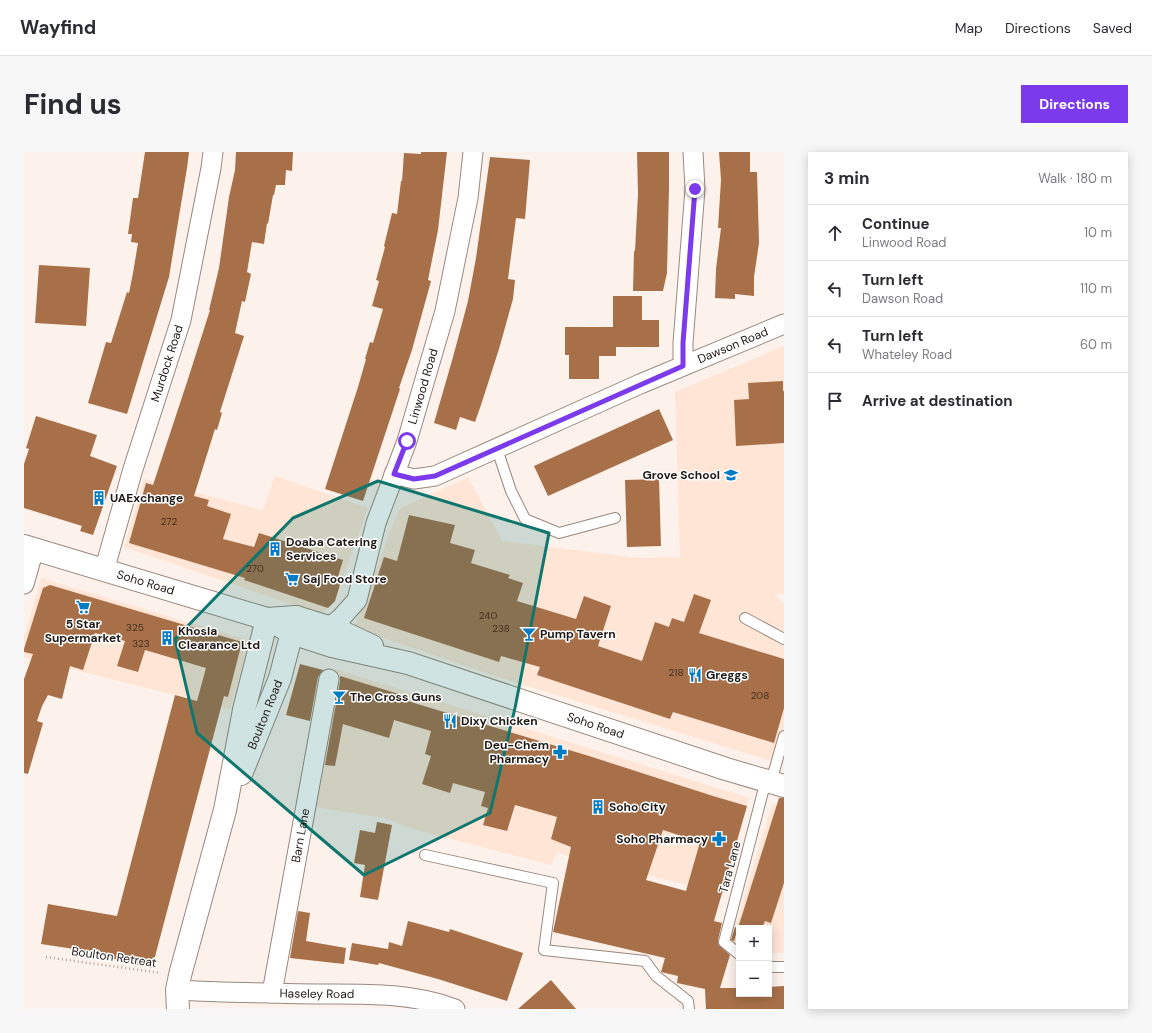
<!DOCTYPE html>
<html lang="en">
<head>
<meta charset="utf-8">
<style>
	body { margin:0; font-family:"DM Sans",sans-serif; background:#f7f7f7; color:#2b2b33 }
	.controls { position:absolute; right:12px; bottom:12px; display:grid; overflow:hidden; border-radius:0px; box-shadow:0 2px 10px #0003 }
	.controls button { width:36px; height:36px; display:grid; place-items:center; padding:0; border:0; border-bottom:1px solid #e1e1e2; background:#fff; color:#2b2b33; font:20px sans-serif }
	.stop { position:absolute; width:12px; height:12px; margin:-9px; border:3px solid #7c3aed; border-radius:50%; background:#fff }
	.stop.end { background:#7c3aed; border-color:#fff; box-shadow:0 1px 4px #0008 }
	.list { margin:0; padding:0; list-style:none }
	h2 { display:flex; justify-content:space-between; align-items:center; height:52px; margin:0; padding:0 16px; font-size:17px }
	h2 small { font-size:13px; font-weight:400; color:#7c7c81 }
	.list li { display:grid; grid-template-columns:26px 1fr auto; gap:12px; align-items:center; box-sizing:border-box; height:56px; padding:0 16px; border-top:1px solid #e1e1e2 }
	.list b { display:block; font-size:15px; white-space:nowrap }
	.list p { margin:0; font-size:13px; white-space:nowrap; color:#7c7c81 }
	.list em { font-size:13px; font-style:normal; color:#7c7c81 }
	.icon { flex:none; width:22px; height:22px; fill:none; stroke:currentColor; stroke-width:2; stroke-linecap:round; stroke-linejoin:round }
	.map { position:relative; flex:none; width:760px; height:857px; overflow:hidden; border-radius:0px }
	header { display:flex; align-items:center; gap:24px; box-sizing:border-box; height:56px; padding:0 20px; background:#fff; border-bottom:1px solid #e1e1e2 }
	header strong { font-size:19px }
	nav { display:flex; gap:22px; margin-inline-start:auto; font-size:14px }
	.intro { display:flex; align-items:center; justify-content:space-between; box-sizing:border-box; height:96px; padding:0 24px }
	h1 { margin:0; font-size:28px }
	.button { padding:10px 18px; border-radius:0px; background:#7c3aed; color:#fff; font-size:14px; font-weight:700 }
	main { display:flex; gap:24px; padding:0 24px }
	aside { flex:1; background:#fff; border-radius:0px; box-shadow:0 2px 10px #0003 }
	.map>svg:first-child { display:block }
	.built { fill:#ffe5d5 }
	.building { fill:#a77049; fill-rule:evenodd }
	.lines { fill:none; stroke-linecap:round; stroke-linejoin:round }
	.lane-casing { stroke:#99887e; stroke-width:12 }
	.street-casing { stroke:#99887e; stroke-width:21 }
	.primary-casing { stroke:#99887e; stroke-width:24 }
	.highway-casing { stroke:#99887e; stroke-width:24 }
	.path { stroke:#aca39d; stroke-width:2.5; stroke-dasharray:1 3; stroke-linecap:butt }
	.lane { stroke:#fff; stroke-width:10 }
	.street { stroke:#fff; stroke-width:19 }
	.primary { stroke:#fff; stroke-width:22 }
	.highway { stroke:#fff; stroke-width:22 }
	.route { stroke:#7c3aed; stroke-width:5 }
	.marked { fill:#0f766e; fill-opacity:0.2; stroke:#0f766e; stroke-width:3; stroke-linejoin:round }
	.labels { text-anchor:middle; stroke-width:3; stroke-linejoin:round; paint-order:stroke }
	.number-label { font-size:10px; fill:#412f22 }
	.street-label { font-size:12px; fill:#1f1915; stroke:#fff }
	.poi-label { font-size:12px; font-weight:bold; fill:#1f1915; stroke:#fff; text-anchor:start }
</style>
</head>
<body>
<header>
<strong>Wayfind</strong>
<nav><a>Map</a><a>Directions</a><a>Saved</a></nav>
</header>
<div class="intro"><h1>Find us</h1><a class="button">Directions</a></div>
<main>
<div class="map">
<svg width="760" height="857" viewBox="0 0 760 857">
	<rect width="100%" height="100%" fill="#fdf2eb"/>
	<path class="built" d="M760 194V442H750L760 452V613L471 524 330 476 375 357 444 325 478 389 615 406 656 405 651 240Z
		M251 324 344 356 311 449 296 462 100 395 120 327 239 358Z
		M17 426 224 488 216 524 206 557 0 505V485Z
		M311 517 725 646 700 742 533 701 527 713 389 677 360 666 285 654Z
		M748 652 760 656V801H745V776H715V796L707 793 720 745Z"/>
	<path class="building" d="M121 0H165L163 16 145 125 103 262 64 251 82 190 87 191 103 140 105 141 109 121 114 91 107 90 108 82H104L109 46H114Z
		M212 0H269L268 19 262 18 261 33H252L250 43H249L244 72 243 71 240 92 228 90 223 120 227 122 221 150 218 149 211 181 220 184 196 260 198 261 193 278 191 277 170 344 185 348 183 354 207 362 199 387 230 395 235 381 319 408 313 428 317 429 311 449 304 456 220 428 221 426 105 391 122 331 129 333 164 227 186 158H185L195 116 205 45 211 18Z
		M397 0H423L414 78 404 128 407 129 388 198 375 236 376 237 339 349 301 337 334 235 342 207H341L346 190 349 191 359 157 348 154 355 129 352 128 361 95 360 94 368 61 373 62 377 29H378L380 1 397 2Z
		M613 0H645V35L643 121 639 139H609L610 99H611L614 42Z
		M695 0H726V20H733L735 91 730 125V144L711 142V147L691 146 692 117 697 76H694L697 28Z
		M466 5 506 8 501 67 492 66 484 127 491 128 489 147 475 197 457 253 451 270 436 265 432 278 410 271 429 205 444 149 452 106Z
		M15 113 66 116 62 174 11 171Z
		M589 144H618V168H635V195H592V204H575V227H545V203H541V175H589Z
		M759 229V239H760V291L712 294 710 248 725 247 724 231Z
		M635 257 649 288 524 344 510 314Z
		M12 264 73 283 66 304 93 314 69 383 56 379 58 374 0 356V312L5 297 2 296Z
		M635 327 637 394 603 395 601 328Z
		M385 363 431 373 426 391 451 398 447 411 486 423 484 426 499 431 493 449 552 467 560 444 587 454 574 494 618 509 631 470 645 475 648 466 660 470 670 442 687 448 675 481 760 507V556L750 591 649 560 646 567 513 523 516 515 477 504 475 510 340 466 360 405 373 409Z
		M26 433 218 490 204 545 200 544 128 816 82 805 83 802 17 792 24 752 93 764 151 543 173 549 182 516 121 498 114 520 93 514 101 489 71 481 59 518 46 514 38 547 24 543 18 554 13 569 19 571 4 622 0 621V527L9 502 0 500V497L19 436Z
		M276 512 299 518 294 525 286 569 262 563Z
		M316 524 378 543 377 547 565 604 689 644 723 654 690 769 698 771 694 788V792L706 803 696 836H715V842H745V835L760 834V857H682L681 837 653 831 654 824 637 820 641 806 529 780 547 695 527 687 533 665 491 653 483 679 459 673 464 656 457 654 461 640 429 631 426 641 398 632 407 604 401 602 407 579 370 568 365 586 319 572 311 614 301 613 316 529ZM639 678 676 690 662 739 622 728Z
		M755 646H760V731L747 771 741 769 738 776H714L710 789 707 788 711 775 714 776Z
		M353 670 368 673 354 748 336 745 341 713 330 711 336 678 351 681Z
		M274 759 286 761 282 789 322 796 320 812 266 806Z
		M384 769 425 780 426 777 499 801 483 849 414 827 355 811 354 813 325 808 328 791 364 797 365 790 378 794Z
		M527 828 552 857H494Z"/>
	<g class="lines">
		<defs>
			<path id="lane" d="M473 297 487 339 501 367 535 381 591 366
				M721 466 760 487
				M747 630 760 584
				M401 703 529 731 520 798 621 809 632 824 664 849 665 857
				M715 802 700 790 742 628
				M745 815H760"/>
			<g id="street">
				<path d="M659 214V191L671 37 669 0"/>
				<path id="s1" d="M370 322 390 327 411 324 616 232 760 172"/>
				<path id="s2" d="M80 419 109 317 157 168 187 16 189 0"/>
				<path d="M0 432 10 397"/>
				<path id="s3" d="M305 475 316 467 333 448 352 371 383 289 421 159 444 46 449 0"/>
				<path id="s4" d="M153 838C202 841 250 841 299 842 343 842 390 841 431 857"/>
				<path id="s5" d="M248 841 305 527"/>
			</g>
			<g id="primary">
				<path id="s6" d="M217 622 256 526 272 465"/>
				<path d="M154 857 153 838 156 823 201 658 220 558 243 467"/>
			</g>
			<g id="highway">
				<path id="s7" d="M0 394 243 467 268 481 308 494 384 511 702 617 760 634"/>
				<path d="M243 467 272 465 314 478 348 494"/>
			</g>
		</defs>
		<use href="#lane" class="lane-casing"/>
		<use href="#street" class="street-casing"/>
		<use href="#primary" class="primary-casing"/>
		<use href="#highway" class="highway-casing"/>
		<path class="path" d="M22 805 137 821"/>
		<use href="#lane" class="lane"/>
		<use href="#street" class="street"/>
		<use href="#primary" class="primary"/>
		<use href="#highway" class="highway"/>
	</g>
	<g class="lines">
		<path class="route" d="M383 289 370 322 390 327 411 324 659 214V191L671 37"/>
	</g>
	<path class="marked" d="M354 329 525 381 491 556 466 661 340 723 173 581 151 487 269 366Z"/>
	<defs>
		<symbol id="school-bare" viewBox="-9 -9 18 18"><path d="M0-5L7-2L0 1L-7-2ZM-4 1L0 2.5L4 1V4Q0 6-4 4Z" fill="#007cc5" stroke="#fff" stroke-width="2.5" paint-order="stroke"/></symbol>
		<symbol id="building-bare" viewBox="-9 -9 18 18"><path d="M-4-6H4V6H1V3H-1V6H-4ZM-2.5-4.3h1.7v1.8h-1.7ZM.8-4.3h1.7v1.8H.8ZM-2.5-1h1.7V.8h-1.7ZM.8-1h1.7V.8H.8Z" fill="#007cc5" stroke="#fff" stroke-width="2.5" paint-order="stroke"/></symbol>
		<symbol id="supermarket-bare" viewBox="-9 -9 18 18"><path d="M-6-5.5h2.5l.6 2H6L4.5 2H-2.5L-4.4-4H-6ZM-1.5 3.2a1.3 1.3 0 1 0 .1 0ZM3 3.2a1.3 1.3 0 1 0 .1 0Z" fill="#007cc5" stroke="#fff" stroke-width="2.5" paint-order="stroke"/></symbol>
		<symbol id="bar-bare" viewBox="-9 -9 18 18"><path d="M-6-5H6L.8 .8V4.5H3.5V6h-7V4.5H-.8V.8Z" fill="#007cc5" stroke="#fff" stroke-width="2.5" paint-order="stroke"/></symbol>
		<symbol id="restaurant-bare" viewBox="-9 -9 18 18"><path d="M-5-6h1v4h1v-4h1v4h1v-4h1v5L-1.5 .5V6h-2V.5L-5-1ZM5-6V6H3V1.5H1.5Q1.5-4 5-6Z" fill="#007cc5" stroke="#fff" stroke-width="2.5" paint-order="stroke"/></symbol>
		<symbol id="pharmacy-bare" viewBox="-9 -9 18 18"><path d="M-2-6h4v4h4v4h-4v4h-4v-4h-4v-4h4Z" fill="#007cc5" stroke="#fff" stroke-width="2.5" paint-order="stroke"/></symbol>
	</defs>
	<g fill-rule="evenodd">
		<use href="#school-bare" x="697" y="313" width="20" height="20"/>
		<use href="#building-bare" x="65" y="336" width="20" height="20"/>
		<use href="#building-bare" x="241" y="387" width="20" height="20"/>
		<use href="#supermarket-bare" x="258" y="417" width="20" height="20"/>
		<use href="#supermarket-bare" x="49" y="445" width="20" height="20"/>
		<use href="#bar-bare" x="495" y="472" width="20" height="20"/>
		<use href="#building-bare" x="133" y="476" width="20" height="20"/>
		<use href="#restaurant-bare" x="661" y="513" width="20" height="20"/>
		<use href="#bar-bare" x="305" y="535" width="20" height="20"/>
		<use href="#restaurant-bare" x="416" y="559" width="20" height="20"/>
		<use href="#pharmacy-bare" x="526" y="590" width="20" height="20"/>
		<use href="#building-bare" x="564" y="645" width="20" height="20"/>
		<use href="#pharmacy-bare" x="685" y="677" width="20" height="20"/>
	</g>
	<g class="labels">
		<g class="number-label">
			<text x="145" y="373">272</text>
			<text x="231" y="420">270</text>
			<text x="464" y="467">240</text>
			<text x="111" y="479">325</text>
			<text x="477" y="480">238</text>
			<text x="117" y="495">323</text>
			<text x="652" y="524">218</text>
			<text x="736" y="547">208</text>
		</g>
		<g class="street-label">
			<text dy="4" stroke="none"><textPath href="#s1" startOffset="367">Dawson Road</textPath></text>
			<text dy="4" stroke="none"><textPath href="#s2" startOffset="217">Murdock Road</textPath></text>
			<text dy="4" stroke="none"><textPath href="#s3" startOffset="263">Linwood Road</textPath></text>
			<text dy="4" stroke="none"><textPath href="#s7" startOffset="127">Soho Road</textPath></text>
			<text dy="4" stroke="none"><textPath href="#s6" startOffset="64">Boulton Road</textPath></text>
			<text dy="4" stroke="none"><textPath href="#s7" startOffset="600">Soho Road</textPath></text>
			<text dy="4" stroke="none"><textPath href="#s5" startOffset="160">Barn Lane</textPath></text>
			<text transform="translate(706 715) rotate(-75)" y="4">Tara Lane</text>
			<text transform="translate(90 805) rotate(8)" y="4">Boulton Retreat</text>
			<text dy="4" stroke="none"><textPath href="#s4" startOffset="140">Haseley Road</textPath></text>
		</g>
		<g class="poi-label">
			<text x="696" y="327" text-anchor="end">Grove School</text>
			<text x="86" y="350">UAExchange</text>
			<text x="262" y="394">Doaba Catering<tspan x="262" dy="14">Services</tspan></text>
			<text x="279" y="431">Saj Food Store</text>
			<text x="59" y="476" text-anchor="middle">5 Star<tspan x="59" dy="14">Supermarket</tspan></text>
			<text x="154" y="483">Khosla<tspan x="154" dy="14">Clearance Ltd</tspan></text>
			<text x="516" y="486">Pump Tavern</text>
			<text x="682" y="527">Greggs</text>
			<text x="326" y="549">The Cross Guns</text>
			<text x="437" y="573">Dixy Chicken</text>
			<text x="525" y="597" text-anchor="end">Deu-Chem<tspan x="525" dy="14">Pharmacy</tspan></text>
			<text x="585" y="659">Soho City</text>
			<text x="684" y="691" text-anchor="end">Soho Pharmacy</text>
		</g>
	</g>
</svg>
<div class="controls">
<button>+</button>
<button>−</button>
</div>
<div class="stop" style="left:383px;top:289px"></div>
<div class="stop end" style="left:671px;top:37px"></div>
</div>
<aside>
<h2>3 min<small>Walk · 180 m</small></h2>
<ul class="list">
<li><svg class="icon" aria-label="ahead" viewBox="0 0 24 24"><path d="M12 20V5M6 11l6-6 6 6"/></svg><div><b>Continue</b><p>Linwood Road</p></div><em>10 m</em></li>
<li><svg class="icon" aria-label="left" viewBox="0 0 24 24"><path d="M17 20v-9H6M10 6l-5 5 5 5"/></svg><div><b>Turn left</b><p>Dawson Road</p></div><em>110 m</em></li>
<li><svg class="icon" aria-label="left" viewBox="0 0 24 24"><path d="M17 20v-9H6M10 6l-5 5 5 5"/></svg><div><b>Turn left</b><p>Whateley Road</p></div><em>60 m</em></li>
<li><svg class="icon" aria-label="arrive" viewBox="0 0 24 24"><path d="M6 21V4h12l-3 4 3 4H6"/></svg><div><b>Arrive at destination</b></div></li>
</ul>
</aside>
</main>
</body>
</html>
